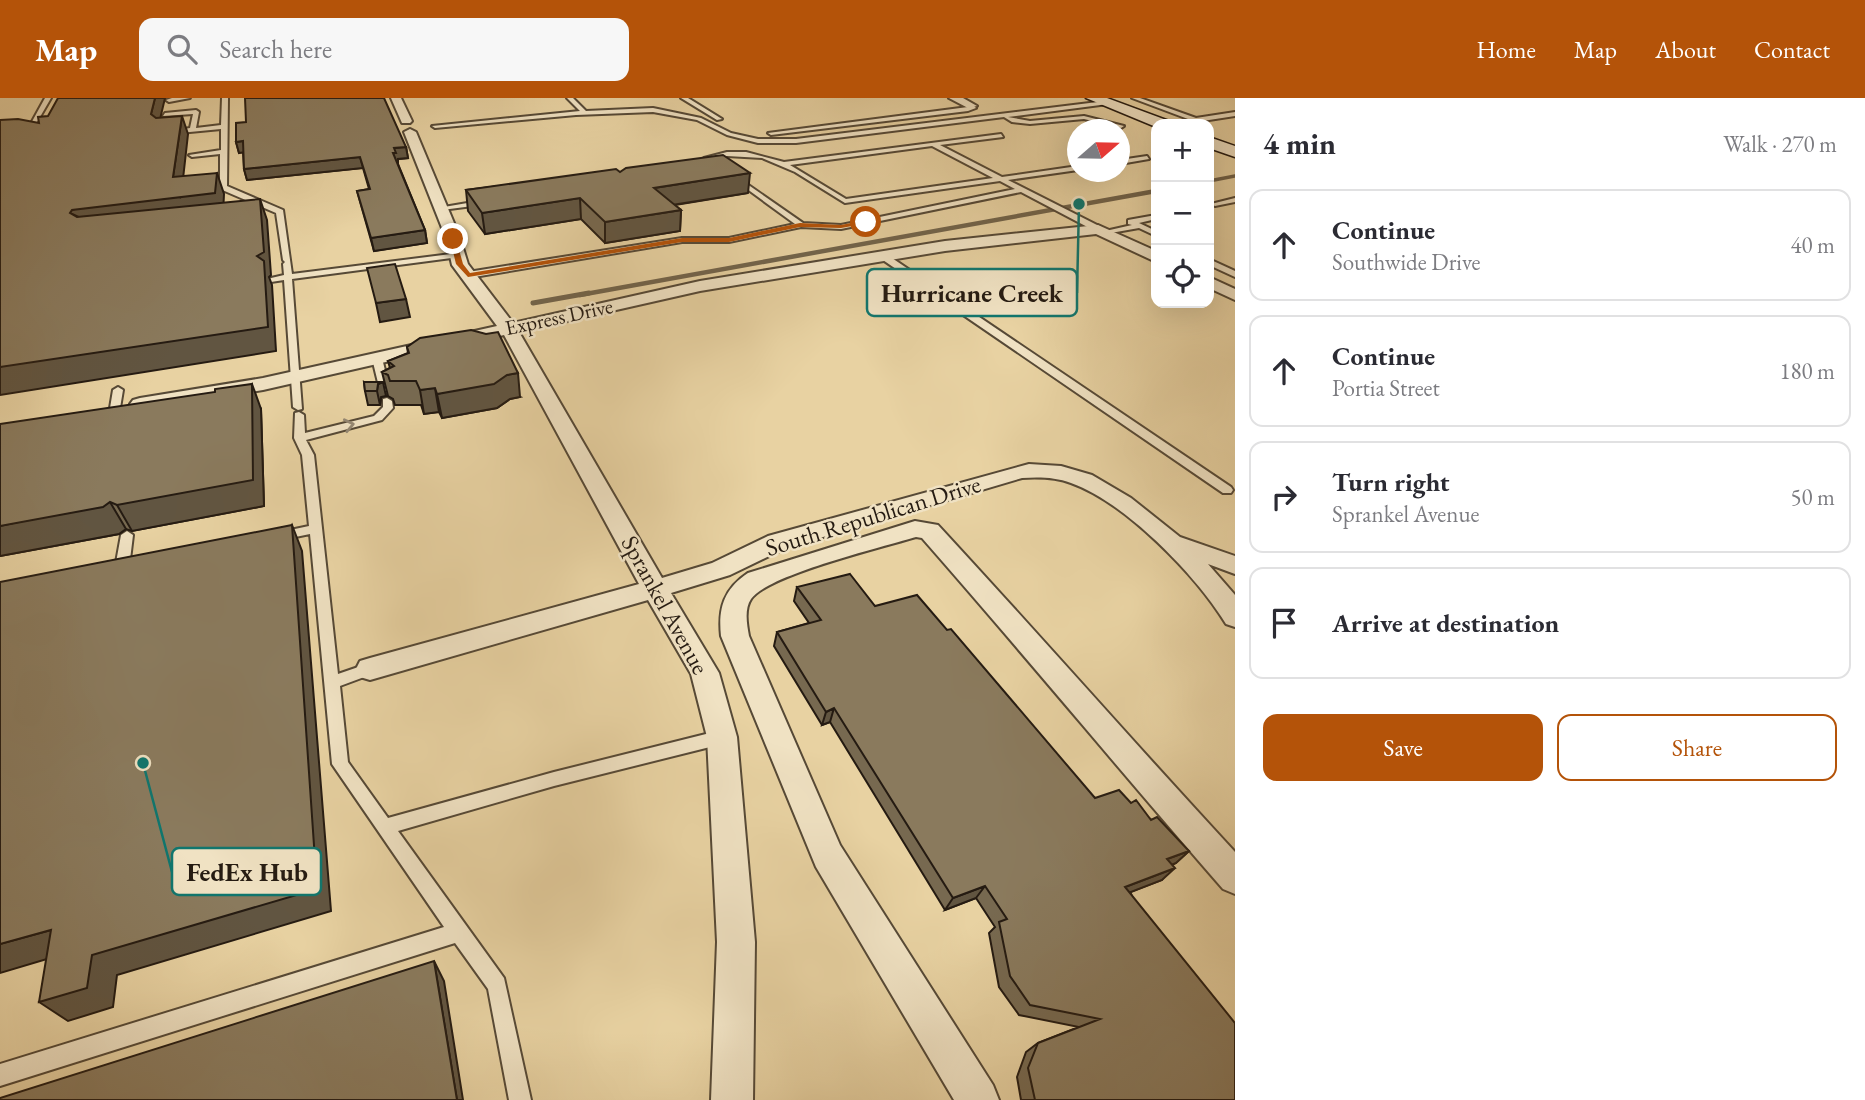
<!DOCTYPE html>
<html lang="en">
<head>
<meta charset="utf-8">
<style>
	body { margin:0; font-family:"EB Garamond",serif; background:#f7f7f7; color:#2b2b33 }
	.controls { position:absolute; right:21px; top:21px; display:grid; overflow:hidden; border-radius:14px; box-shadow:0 7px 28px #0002 }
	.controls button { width:63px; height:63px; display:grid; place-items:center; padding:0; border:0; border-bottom:2px solid #e1e1e2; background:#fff; color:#2b2b33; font:35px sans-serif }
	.compass { position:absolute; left:1067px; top:21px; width:63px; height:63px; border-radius:50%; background:#fff; box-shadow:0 7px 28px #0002; rotate:70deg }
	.stop { position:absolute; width:21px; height:21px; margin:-16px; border:5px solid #b45309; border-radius:50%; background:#fff }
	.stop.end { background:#b45309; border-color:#fff; box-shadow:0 2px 7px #0008 }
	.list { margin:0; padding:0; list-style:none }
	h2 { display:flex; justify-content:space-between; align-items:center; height:91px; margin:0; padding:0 28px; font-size:30px }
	h2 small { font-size:23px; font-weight:400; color:#7c7c81 }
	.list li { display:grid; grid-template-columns:46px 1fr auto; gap:21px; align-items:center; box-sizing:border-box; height:112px; margin:0 14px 14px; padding:0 14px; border:2px solid #e1e1e2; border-radius:14px }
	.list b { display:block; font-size:26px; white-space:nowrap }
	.list p { margin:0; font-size:23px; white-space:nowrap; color:#7c7c81 }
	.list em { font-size:23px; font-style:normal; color:#7c7c81 }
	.actions { display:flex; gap:14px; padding:21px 28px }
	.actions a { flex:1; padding:16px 0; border:2px solid #b45309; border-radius:14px; text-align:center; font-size:24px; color:#b45309 }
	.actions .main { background:#b45309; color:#fff }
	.icon { flex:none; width:38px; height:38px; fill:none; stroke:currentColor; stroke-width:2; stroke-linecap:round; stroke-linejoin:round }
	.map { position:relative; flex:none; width:1235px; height:1002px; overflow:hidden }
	header { display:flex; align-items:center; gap:42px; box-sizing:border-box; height:98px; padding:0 35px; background:#b45309; color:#fff }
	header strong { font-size:33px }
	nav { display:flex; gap:38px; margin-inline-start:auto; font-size:24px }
	.search { width:490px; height:63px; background:#f7f7f7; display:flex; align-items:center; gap:18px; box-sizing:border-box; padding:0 24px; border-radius:14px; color:#7c7c81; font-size:26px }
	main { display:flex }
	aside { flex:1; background:#fff }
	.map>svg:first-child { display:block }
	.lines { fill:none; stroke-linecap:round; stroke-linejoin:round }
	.stream-far2 { stroke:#72644b; stroke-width:3.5 }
	.stream-far1 { stroke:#72644b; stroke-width:4.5 }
	.stream { stroke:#72644b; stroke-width:5 }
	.lane-casing { stroke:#564936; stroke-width:4 }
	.street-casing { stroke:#564936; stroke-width:4 }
	.secondary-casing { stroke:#251b12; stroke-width:3 }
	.lane { fill:#f0e2c3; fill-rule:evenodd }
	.street { fill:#f0e2c3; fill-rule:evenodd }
	.secondary { fill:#f0e2c3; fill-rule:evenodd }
	.wall { fill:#776950; stroke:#251b12; stroke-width:2 }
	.shaded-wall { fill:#615541; stroke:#251b12; stroke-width:2 }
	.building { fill:#8a7a5d; stroke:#251b12; stroke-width:2 }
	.oneway { stroke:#958873 }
	.route { fill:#b45309 }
	.labels { text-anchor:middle; stroke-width:5; stroke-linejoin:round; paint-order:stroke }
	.far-street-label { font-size:21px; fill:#251b12; stroke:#f0e2c3 }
	.street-label { font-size:24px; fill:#251b12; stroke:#f0e2c3 }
	.leader { fill:none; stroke:#0f766e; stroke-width:2.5 }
	.callout-dot { fill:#0f766e; stroke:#f0e2c3; stroke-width:2.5 }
	.callout { fill:#f0e2c3; stroke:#0f766e; stroke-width:2.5 }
	.callout-label { font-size:26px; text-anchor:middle; font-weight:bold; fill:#251b12 }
</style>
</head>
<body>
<header>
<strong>Map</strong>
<div class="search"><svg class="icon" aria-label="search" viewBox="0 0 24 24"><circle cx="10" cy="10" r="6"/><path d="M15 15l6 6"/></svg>Search here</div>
<nav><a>Home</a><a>Map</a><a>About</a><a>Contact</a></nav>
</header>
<main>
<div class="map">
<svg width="1235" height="1002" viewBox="0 0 1235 1002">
	<rect width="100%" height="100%" fill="#e8d2a2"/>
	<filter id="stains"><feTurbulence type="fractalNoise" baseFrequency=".00286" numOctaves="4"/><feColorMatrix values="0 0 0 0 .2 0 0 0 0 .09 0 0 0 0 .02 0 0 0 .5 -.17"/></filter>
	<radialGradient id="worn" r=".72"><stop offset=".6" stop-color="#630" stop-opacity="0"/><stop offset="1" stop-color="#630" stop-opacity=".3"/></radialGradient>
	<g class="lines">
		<path class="stream-far2" d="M1209 83 1235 78"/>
		<path class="stream-far1" d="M580 197 1156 93"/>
		<path class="stream" d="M533 205 589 195"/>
		<defs>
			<path id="lane" d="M45 0H51L33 31 0 37V33L29 29Z
				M172 0H190L169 4 166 2Z
				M222 0H228L227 88 283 112 292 176 459 155 463 157 459 159 292 181 302 311 298 312 293 309 284 182 271 184 267 181 284 177 283 166 285 164 283 162 276 115 220 91V56L192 59 189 57 221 52V31L169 36 166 34 190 30 193 16 163 18 165 15 196 12 199 14 196 30 221 27Z
				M567 0H573L586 13 653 10 701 20 731 35 758 41H796L1106 3 1108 6 1008 19 1030 23 1084 18 1124 28 1121 30 1084 21 1030 26 1012 24 1004 19 796 45H758L727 37 697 22 653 14 576 17 435 30 432 28 580 13Z
				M681 0H688L722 21 717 22Z
				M1132 0H1140L1196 20 1235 14V18L1196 24Z
				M972 6 976 10 968 13 771 37 768 35 968 9Z
				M1001 36 1003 39 940 47 1002 79 1078 68V72L1008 82 1101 129V133H1095L1021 94 841 131 801 129 729 144H682L468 180 464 177 468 174 682 140H729L795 126 732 80 734 77 803 125 841 127 1015 91 1000 83 845 105 795 74 762 60 727 58 707 62 704 60 727 54H746L784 64ZM932 48 993 80 846 101 790 67Z
				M1147 58 1149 61 1120 66V62Z
				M1235 100V104L1215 108 1211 106Z
				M485 102 489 104 488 106 442 112 438 110Z
				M1156 117V121L1139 125 1156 133V138L1139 130 1105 136 1101 134 1132 127 1128 126V122Z
				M880 156H886L1231 389 1233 392 1231 395H1223L880 160Z
				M1209 161 1235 173V179L1209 167Z
				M373 258 382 260 390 293 389 295H381L380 293 372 260Z
				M118 289 123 292 120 310 115 313 110 310 113 292Z
				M387 300 392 303 393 310 382 322 306 342 314 357 338 576 370 565 375 567 378 571 375 575 340 588 348 664 388 720 554 674 722 632 728 634 730 639 728 644 722 646 554 688 398 733 504 880 531 1002H509L488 891 455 845 0 988V966L444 829 332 666 310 436 276 443 270 439 276 435 309 428 302 357 294 340 295 315 299 314 304 317 305 335 374 318 383 309V301Z
				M127 433 133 437 129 470 122 475 115 470 121 437Z"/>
			<path id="street" d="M391 0H401L412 23 410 25H402Z
				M949 0H963L977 8 968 10Z
				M410 31 416 34 459 137 468 166 513 225 700 183 945 143 1098 127 1156 153V164L1096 136 945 153 700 193 519 234 662 480 712 465 768 438 1029 366 1061 368 1092 377 1131 400 1180 439 1235 458V476L1208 466 1235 497V529L1226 526C1196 477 1125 404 1071 385 1055 379 1039 379 1022 380L786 450 730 477 671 495 719 575 737 639 755 844 753 1002H711L717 844 707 639 691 576 648 502 370 582 360 579 356 571 360 563 370 560 639 486 504 237 263 292 140 312 133 310 130 306 133 302 140 300 263 280 497 228 452 167 446 140 404 34Z
				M1209 179 1235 191V202L1209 190Z
				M915 423 938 427C1038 535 1135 646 1235 754V796L1223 791C1121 674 1024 556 922 440L916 439C883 449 767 477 751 501 744 511 747 527 749 538L840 747 993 987 999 1002H954L816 769 721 538C718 510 724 491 748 475Z"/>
			<path id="secondary" d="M1086 0H1107L1169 23 1171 26H1156V29Z
				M1209 39 1235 48V59L1209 50Z"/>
		</defs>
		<use href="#lane" class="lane-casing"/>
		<use href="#street" class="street-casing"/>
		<use href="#secondary" class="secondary-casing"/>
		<use href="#lane" class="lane"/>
		<use href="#street" class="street"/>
		<use href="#secondary" class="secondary"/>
	</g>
	<path class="wall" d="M236 44 406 49 408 60 398 61V66L425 132 427 145 374 153 357 93 369 91 363 70 247 82 244 71 243 54 239 55Z
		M620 74 748 95 675 107 681 112 680 133 605 145 581 121 485 136 468 113 466 92Z
		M407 249 520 299 510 301 497 310 442 320 439 314 424 316 421 307H395L393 301 388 298 382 274 390 270 388 263 408 255Z
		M364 284 386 298 381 299 380 307H368L365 293Z
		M261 311 264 408 132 433 126 431 119 436 0 458Z
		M797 489 875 508 1095 700 1131 705 1189 753 1176 765 1172 767 1162 782 1130 794 1235 1002H1021L1017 979 1026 954 1038 945 1079 929 1019 917 999 889 989 835 995 829 976 800 945 812 830 624 822 627 774 548 777 534 809 525 794 503Z"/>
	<path class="shaded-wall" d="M155 0H165L157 34 151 16Z
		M182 18 188 36 181 99 217 75 224 96 223 116 102 130 70 115 72 112 173 79Z
		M243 43 246 54 239 55 236 44Z
		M406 49 408 60 398 61V66L395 67 393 55 394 50Z
		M360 59 363 70 247 82 244 71Z
		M750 75 748 95 653 110 654 90Z
		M580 100 581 121 485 136 482 115Z
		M260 101 267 122 271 177 269 179 272 187 276 253 0 297V269L257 158Z
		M681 112 680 133 605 145V124Z
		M425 132 427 145 374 153 371 140Z
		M406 201 410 219 380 224 376 205Z
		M518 275 520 299 510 301 497 310 442 320 437 296 507 277Z
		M383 284 386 298 381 299 380 307 377 293 378 286Z
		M252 286 261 311 264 408 132 433 117 407Z
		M435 290 439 314 424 316 420 292Z
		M110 404 126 431 119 436 0 458V428Z
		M292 427 302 453 331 813 117 877 113 909 68 923 39 904 92 857Z
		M834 610 830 624 822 627 826 614Z
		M1189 753 1176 765 1154 774 1167 761Z
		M1175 770 1162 782 1113 801 1125 789Z
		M985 788 976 800 945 812 953 800Z
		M51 832 77 852 0 875V846Z
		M434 863 444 883 463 1002H457Z"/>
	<path class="building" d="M58 0H155L151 16 156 20 182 18 173 79 217 75 215 95 72 112 70 115 77 119 260 101 264 154 257 158 264 163 268 229 0 269V22L18 21 39 25 38 19 48 18Z
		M245 0H384L406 49 394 50 396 55H393L425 132 371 140 357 93 370 91 360 59 244 71 243 43 236 44V25L246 24Z
		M723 57 750 75 654 90 681 112 605 124 580 100 482 115 466 92 616 71 620 74 626 70Z
		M395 166 406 201 376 205 367 170Z
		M471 232 486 236 498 234 518 275 507 277 494 286 437 296 435 290 420 292 416 283H390L388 277 382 274 394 268 388 263 409 255 407 249 420 240Z
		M364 284H383L378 286 377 293H365Z
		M252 286 253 382 117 407 110 404 103 409 0 428V326L215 294V291Z
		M292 427 317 791 92 857 87 890 39 904 51 832 0 846V484Z
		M850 476 875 508 917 497 947 532 951 531 1095 700 1119 692 1131 705 1136 702 1151 722 1157 719 1189 753 1167 761 1175 770 1125 789 1235 925V1002H1035L1028 970 1038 945 1100 921 1030 907 1010 878 999 824 1007 821 985 788 953 800 834 610 826 614 777 534 821 522 797 489Z
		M434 863 457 1002H0V1000Z"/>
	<defs><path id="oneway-chevron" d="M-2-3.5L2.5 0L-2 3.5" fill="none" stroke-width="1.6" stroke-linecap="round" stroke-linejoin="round" transform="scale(1.75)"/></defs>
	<use class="oneway" href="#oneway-chevron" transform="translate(349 327) rotate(-12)"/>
	<path class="route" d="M866 122 869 125 841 130 800 129 729 144H682L468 179 456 166 450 141H456L463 166 470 175 682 140H729L800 125 841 127Z"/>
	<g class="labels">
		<g class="far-street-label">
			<text transform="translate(559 219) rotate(-12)" y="7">Express Drive</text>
		</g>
		<g class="street-label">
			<text transform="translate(873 418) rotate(-17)" y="8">South Republican Drive</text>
			<text transform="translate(665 507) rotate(61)" y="8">Sprankel Avenue</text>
		</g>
	</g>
	<path class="leader" d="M1079 106L1077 195M143 665L172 774"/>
	<g class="callout-dot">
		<circle cx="1079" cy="106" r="7"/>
		<circle cx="143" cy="665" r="7"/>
	</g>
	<g class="callout">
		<rect x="867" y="171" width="210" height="47" rx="7"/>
		<rect x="172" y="750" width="149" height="47" rx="7"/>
	</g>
	<g class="callout-label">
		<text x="972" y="204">Hurricane Creek</text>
		<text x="247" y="783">FedEx Hub</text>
	</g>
	<rect width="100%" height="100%" filter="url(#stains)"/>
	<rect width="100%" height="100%" fill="url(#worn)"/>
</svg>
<div class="controls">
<button>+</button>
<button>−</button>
<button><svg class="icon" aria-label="locate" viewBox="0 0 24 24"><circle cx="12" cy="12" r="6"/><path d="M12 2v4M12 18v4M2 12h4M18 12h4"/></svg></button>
</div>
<svg class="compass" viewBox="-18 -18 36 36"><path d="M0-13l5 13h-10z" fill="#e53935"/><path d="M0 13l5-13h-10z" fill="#7c7c81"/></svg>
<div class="stop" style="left:866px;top:124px"></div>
<div class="stop end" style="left:453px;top:141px"></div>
</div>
<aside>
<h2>4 min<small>Walk · 270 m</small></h2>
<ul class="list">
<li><svg class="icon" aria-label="ahead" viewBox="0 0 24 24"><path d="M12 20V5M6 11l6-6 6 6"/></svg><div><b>Continue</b><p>Southwide Drive</p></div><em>40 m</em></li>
<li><svg class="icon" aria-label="ahead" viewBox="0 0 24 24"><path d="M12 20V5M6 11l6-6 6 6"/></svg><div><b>Continue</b><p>Portia Street</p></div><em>180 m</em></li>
<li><svg class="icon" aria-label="right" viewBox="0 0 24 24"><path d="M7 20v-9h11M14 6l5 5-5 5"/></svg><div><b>Turn right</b><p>Sprankel Avenue</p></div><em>50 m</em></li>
<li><svg class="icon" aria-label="arrive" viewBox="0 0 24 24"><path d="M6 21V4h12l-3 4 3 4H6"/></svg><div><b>Arrive at destination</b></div></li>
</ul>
<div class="actions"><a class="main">Save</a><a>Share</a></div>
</aside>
</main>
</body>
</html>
